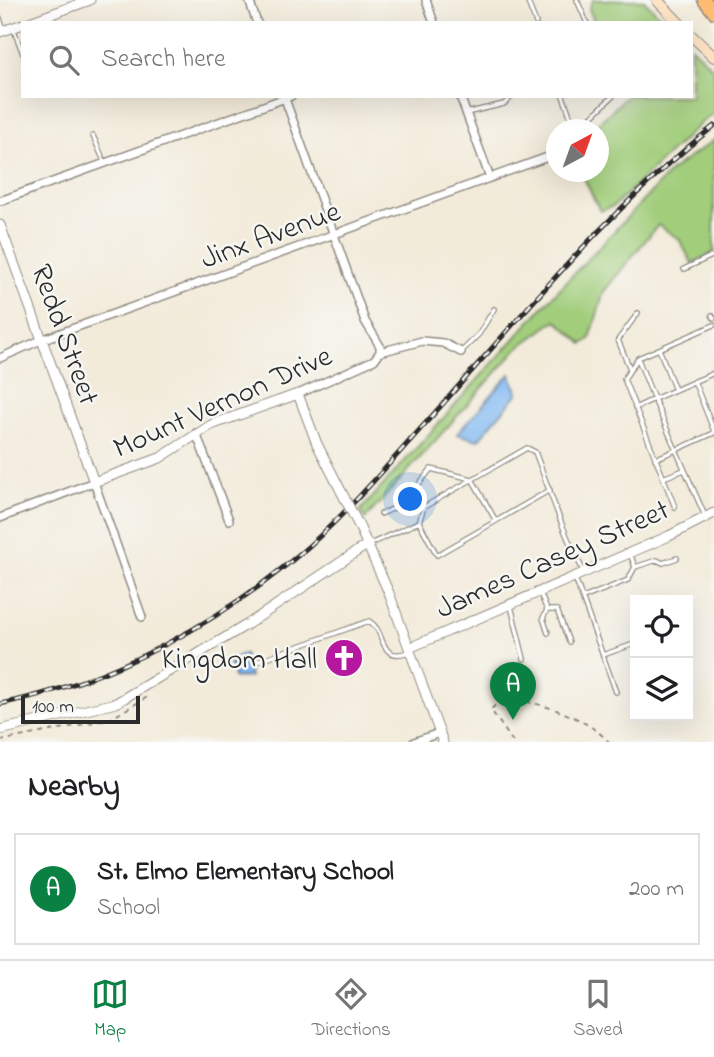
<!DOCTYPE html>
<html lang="en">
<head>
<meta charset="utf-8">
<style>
	body { margin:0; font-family:"Indie Flower",sans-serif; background:#f6f6f6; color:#202124 }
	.controls { position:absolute; right:21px; bottom:21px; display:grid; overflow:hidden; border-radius:0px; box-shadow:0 7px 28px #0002 }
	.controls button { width:63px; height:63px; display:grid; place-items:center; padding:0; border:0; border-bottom:2px solid #e0e0e0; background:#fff; color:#202124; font:35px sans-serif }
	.compass { position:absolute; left:546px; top:119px; width:63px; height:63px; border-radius:50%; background:#fff; box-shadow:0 7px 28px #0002; rotate:41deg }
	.scale { position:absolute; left:21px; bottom:18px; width:119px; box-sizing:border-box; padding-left:7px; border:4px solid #2b2b2b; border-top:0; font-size:19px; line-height:24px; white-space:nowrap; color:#2b2b2b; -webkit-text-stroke:5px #f6f6f2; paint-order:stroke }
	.you { position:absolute; left:411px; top:500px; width:24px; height:24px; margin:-18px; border:5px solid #fff; border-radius:50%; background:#1a73e8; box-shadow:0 0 0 10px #1a73e833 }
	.badge { display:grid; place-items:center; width:46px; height:46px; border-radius:50%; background:#0b8043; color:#fff; font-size:23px; font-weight:700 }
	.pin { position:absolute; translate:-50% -58px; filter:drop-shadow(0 2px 4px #0008) }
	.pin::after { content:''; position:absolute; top:37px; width:24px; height:21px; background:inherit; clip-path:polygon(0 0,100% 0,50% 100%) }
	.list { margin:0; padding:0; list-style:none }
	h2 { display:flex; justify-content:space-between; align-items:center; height:91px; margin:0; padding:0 28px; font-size:30px }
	h2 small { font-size:23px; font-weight:400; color:#757577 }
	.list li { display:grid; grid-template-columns:46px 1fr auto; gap:21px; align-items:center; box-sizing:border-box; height:112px; margin:0 14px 14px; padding:0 14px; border:2px solid #e0e0e0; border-radius:0px }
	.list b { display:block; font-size:26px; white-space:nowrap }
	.list p { margin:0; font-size:23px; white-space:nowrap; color:#757577 }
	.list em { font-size:23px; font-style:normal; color:#757577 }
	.icon { flex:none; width:38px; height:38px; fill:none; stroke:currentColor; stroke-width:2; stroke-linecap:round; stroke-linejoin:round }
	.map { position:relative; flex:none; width:714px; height:742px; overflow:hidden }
	.search { position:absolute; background:#fff; box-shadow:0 7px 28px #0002; left:21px; right:21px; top:21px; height:77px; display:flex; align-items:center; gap:18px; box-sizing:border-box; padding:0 24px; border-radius:0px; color:#757577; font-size:26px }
	.sheet { height:217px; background:#fff }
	nav { display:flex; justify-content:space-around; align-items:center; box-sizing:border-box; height:98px; border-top:2px solid #e0e0e0; background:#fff; font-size:19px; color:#757577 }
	nav a { display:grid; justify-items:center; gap:4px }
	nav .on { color:#0b8043 }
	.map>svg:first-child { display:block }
	.green { fill:#a2ce7b; stroke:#667c53; stroke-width:2 }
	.water { fill:#84baf3; stroke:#58728f; stroke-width:2 }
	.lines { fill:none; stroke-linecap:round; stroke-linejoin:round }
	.service-casing { stroke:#8f8b82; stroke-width:6 }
	.minor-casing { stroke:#8f8b82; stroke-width:10 }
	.tertiary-casing { stroke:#8f8b82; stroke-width:11 }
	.secondary-casing { stroke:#8f8b82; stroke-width:12 }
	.motorway-casing { stroke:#8f8b82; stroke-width:15 }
	.path { stroke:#8f8b82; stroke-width:2; stroke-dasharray:5 5; stroke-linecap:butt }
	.service { stroke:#fff; stroke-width:3.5 }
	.minor { stroke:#fff; stroke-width:7 }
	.tertiary { stroke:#fff; stroke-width:9 }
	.secondary { stroke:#fee4c5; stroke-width:10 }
	.motorway { stroke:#fdbc6f; stroke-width:12 }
	.rail-casing { stroke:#2b2b2b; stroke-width:5 }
	.rail { stroke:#f6f6f2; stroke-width:2.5; stroke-dasharray:8; stroke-linecap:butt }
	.tertiary-bridge-casing { stroke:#8f8b82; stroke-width:11; stroke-linecap:butt }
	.tertiary-bridge { stroke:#fff; stroke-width:9 }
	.labels { text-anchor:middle; stroke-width:5; stroke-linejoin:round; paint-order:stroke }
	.street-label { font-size:30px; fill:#2b2b2b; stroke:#f6f6f2 }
	.poi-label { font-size:30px; fill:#2b2b2b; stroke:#f6f6f2; text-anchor:end }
</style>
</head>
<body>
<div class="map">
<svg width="714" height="742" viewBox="0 0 714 742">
	<rect width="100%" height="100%" fill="#f6f6f2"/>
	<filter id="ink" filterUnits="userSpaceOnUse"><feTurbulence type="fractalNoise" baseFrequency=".0143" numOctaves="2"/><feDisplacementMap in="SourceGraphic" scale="14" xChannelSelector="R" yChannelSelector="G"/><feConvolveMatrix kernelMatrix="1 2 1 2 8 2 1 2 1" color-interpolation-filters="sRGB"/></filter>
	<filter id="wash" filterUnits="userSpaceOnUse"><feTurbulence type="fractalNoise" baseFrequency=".00686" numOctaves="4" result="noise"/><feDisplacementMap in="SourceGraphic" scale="28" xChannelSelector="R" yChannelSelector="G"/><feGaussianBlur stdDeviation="1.57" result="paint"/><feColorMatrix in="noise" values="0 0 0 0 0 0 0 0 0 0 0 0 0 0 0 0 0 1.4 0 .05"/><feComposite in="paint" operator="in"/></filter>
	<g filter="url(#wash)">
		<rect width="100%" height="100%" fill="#f3ebda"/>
		<path class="green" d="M593 0H644L667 23H595L589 9Z
			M691 47 714 69V113L701 123 614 206 600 211 581 172H598V130L592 129 627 96H691Z
			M714 140V253L692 263 679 239 658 225 604 291 590 339 583 344 556 320 519 347 365 519 360 511 550 299 672 170Z"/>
		<path class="water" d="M510 374 518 393 478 440 457 434Z
			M244 654 250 677 234 678 229 660Z"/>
	</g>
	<g filter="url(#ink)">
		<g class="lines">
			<defs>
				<path id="service" d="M527 0 536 23
					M577 0 587 23
					M0 18 3 29
					M14 30 23 54
					M563 96 573 124H584L613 96
					M466 113 504 104 513 96
					M93 136 105 163
					M684 269 714 255
					M712 315 714 318
					M659 349 714 325
					M461 352 479 334 494 309
					M630 369 618 340 638 313
					M694 381 714 431
					M635 408 654 399 638 359
					M655 459 676 450 654 399 714 373
					M663 478 684 470
					M550 490 437 555 419 522 424 507 527 448 535 452C550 491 563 533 583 570
					M424 507 415 489 431 469 472 479 496 521
					M675 507 624 379 638 358 659 349 675 390
					M381 514 419 497
					M705 516 676 450 714 433
					M370 544 419 522
					M635 567 657 560 663 563 677 558
					M575 578 616 692
					M540 593 547 610H557L569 642
					M583 598 628 580 635 567 630 553
					M511 606 524 659
					M547 610 543 618 548 633
					M603 655 631 645
					M255 662 369 621C387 631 377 663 409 652"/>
				<path id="minor" d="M249 0 257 23
					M426 0 434 23
					M284 96 365 321 380 346V352
					M460 96 490 178
					M0 201 291 96
					M0 358 41 340 556 154
					M298 394 374 360 380 352 422 341 443 343 461 352
					M196 433 229 520
					M0 518 94 482 142 617
					M414 742 439 733"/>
				<path id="tertiary" d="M27 23 90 0
					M0 32 23 24
					M0 225 94 482 160 458 211 425 298 394 317 444 341 491
					M359 526 389 593 443 742
					M409 648 669 536 714 513
					M0 730 116 703 248 624 368 544"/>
				<path id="secondary" d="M657 0 679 23
					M691 35 714 57"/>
				<path id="motorway" d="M704 0 714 12"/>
			</defs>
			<use href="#service" class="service-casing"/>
			<use href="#minor" class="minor-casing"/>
			<use href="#tertiary" class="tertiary-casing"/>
			<use href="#secondary" class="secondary-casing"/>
			<use href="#motorway" class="motorway-casing"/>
			<path class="path" d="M0 741 110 719 149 696
				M513 742 491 710 501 698C537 701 584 715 609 742"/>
			<use href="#service" class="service"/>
			<use href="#minor" class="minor"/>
			<use href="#tertiary" class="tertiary"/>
			<use href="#secondary" class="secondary"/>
			<use href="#motorway" class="motorway"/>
			<defs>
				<path id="rail" d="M0 704C114 681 222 622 309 546 347 512 381 473 415 435 511 329 601 215 714 126"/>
			</defs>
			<use href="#rail" class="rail-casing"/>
			<use href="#rail" class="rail"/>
			<defs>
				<path id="tertiary-bridge" d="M341 491 359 526"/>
			</defs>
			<use href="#tertiary-bridge" class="tertiary-bridge-casing"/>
			<use href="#tertiary-bridge" class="tertiary-bridge"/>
		</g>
	</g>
	<defs>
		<symbol id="church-disc" viewBox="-11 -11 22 22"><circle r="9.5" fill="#b5179e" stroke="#f6f6f2"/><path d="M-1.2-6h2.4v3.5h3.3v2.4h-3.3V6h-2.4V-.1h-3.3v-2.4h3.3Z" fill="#fff"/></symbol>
	</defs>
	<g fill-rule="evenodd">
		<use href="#church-disc" x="322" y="636" width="44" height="44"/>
	</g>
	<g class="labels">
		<g class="street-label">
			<text transform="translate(270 234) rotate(-20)" y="10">Jinx Avenue</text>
			<text transform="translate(66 334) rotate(70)" y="10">Redd Street</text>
			<text transform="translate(222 401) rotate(-24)" y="10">Mount Vernon Drive</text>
			<text transform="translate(552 558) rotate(-24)" y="10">James Casey Street</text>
		</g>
		<g class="poi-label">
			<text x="317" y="668">Kingdom Hall</text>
		</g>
	</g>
</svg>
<div class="controls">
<button><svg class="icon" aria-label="locate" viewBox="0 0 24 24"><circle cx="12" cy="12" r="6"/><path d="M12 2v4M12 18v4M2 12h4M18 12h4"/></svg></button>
<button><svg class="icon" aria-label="layers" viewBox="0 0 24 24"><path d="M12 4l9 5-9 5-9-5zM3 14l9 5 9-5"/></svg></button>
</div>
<svg class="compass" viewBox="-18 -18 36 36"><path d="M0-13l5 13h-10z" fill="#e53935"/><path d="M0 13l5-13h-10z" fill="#757577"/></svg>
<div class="scale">100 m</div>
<div class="you"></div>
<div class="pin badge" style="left:513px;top:720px">A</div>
<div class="search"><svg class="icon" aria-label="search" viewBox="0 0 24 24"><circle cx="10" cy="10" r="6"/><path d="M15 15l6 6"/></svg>Search here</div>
</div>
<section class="sheet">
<h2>Nearby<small></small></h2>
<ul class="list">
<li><span class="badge">A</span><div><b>St. Elmo Elementary School</b><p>School</p></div><em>200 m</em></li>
</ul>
</section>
<nav>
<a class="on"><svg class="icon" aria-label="map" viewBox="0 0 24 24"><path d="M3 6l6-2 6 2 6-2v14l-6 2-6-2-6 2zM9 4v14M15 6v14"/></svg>Map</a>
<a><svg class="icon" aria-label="directions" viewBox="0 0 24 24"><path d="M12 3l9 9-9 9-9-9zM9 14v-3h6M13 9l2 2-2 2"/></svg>Directions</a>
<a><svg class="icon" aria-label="saved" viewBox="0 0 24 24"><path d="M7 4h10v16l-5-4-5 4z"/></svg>Saved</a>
</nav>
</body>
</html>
